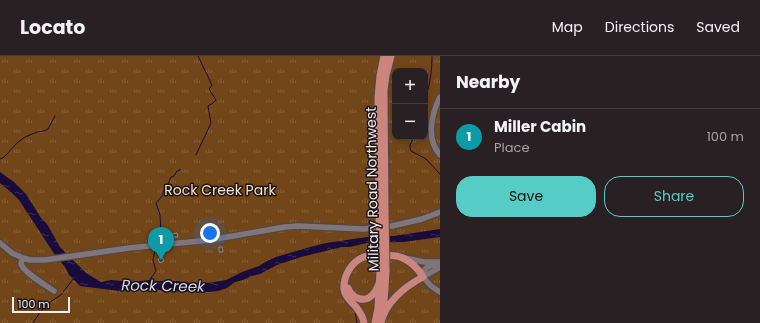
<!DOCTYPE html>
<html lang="en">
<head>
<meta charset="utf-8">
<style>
	body { margin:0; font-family:Poppins,sans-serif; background:#342d2f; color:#f1f3f6 }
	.controls { position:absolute; right:12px; top:12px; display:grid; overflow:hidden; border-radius:8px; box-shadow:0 2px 6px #0003 }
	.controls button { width:36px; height:36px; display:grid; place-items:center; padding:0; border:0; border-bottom:1px solid #443e40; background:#282022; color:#f1f3f6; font:20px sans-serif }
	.scale { position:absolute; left:12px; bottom:10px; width:58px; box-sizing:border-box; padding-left:4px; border:2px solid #f3edef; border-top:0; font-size:11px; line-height:14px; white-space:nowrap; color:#f3edef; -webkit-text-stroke:3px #191516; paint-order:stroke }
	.you { position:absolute; left:210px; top:177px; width:14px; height:14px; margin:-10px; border:3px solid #fff; border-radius:50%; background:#1a73e8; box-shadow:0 0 0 6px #1a73e833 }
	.badge { display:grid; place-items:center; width:26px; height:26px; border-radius:50%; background:#55cdc6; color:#fff; font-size:13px; font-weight:700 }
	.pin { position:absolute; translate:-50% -33px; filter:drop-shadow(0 1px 2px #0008) }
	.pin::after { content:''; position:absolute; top:21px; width:14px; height:12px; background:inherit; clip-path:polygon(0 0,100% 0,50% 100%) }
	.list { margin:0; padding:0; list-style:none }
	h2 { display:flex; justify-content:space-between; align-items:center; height:52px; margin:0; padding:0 16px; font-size:17px }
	h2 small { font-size:13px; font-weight:400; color:#a5a3a5 }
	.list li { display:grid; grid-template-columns:26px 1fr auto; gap:12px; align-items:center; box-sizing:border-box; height:56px; padding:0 16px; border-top:1px solid #443e40 }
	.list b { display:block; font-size:15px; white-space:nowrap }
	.list p { margin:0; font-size:13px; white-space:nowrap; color:#a5a3a5 }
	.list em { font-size:13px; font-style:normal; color:#a5a3a5 }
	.actions { display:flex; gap:8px; padding:12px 16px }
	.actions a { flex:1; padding:9px 0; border:1px solid #55cdc6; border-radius:16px; text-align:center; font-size:14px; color:#55cdc6 }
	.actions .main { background:#55cdc6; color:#111 }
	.map { position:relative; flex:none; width:440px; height:267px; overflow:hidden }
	header { display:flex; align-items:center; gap:24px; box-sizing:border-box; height:56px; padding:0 20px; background:#282022; border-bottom:1px solid #443e40 }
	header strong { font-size:19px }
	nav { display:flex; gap:22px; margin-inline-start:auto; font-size:14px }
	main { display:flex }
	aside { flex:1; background:#282022 }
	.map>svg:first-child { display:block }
	.park { fill:url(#park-tufts); fill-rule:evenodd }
	.water { fill:url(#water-ripples) }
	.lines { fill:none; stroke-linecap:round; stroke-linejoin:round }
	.stream { stroke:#190c3c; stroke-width:1 }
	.building { fill:#49434a; stroke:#908991 }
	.minor-casing { stroke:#50484b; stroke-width:8 }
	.major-casing { stroke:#50484b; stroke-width:9 }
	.minor { stroke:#807578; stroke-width:5.5 }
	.major { stroke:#cc857d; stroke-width:7 }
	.major-bridge-casing { stroke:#50484b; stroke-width:9; stroke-linecap:butt }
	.major-bridge { stroke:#cc857d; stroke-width:7 }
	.labels { text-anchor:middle; stroke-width:3; stroke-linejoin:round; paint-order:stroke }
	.street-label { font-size:14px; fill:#f3edef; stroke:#191516 }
	.park-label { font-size:14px; fill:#fbdec5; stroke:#191516 }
	.water-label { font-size:15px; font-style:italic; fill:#d5d2f4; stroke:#191516 }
</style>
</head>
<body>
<header>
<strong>Locato</strong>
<nav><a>Map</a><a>Directions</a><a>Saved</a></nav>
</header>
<main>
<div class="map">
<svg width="440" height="267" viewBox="0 0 440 267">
	<defs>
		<pattern id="park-tufts" width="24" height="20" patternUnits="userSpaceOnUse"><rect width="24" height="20" fill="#724618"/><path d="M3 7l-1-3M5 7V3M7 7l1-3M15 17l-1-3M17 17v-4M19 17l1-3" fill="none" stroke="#87613a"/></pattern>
		<pattern id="water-ripples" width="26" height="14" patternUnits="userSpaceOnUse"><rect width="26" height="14" fill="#190c3c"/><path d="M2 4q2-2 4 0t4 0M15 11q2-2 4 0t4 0" fill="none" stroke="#3b3058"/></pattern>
	</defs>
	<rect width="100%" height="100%" fill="#352b2e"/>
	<path class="park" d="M0 0H440V267H0ZM395 15H425V81H395Z"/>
	<path class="water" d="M0 116 14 126 26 138 41 162 47 168 60 191 86 217 101 226 111 224 132 226 149 224 158 225H177L190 227H208L226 224 242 216 259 210 267 205 276 201 310 191 326 187 367 181 394 180 440 173V181L404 186 367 187 350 191H342L301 201 277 209 260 218 252 220 243 224 235 226 227 232 218 235 209 236 191 235 181 236 164 235 155 233 119 235 80 230 69 219 65 211 55 199 19 144 12 137 0 127Z"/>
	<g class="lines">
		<path class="stream" d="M425 43C430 30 432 14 432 0
			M414 81 410 89V92L411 95 426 103 440 118
			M196 99 211 67 208 50 213 47 216 44 209 33 212 29 198 0
			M0 103 4 101 17 87 25 81 37 76 44 75 48 73 55 60
			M156 183 161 177 160 159 156 147 163 139V135L166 133 171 121 174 120 177 115 180 114V113
			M149 225 156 215 153 204 155 194
			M63 236 74 222
			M347 247 355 256 357 267
			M33 267C37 260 42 253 48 248 52 244 57 242 62 238"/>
	</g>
	<path class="building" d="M177 177 178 181H172V178Z
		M219 191H222L223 196H219Z
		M162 201 164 205 160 207 158 203Z"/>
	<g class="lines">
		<defs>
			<path id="minor" d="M440 41C431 59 426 83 440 99
				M0 187 12 197 23 202 30 204H45L129 192 210 184 285 171 298 170 364 173 392 170 422 163 440 156
				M23 202C22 203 21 207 21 208 23 216 47 230 54 235
				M405 202 424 206H440
				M423 221C423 212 428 210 436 208
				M423 221 431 230 440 236
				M423 221 440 211"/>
			<path id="major" d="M379 156 378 41 380 20 384 0
				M385 156 384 34 386 20 391 0
				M348 232C352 243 366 248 374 237 377 234 378 229 380 225
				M383 257 385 232 386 215
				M364 267C363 261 360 256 356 251 351 245 345 241 344 233 343 220 352 205 364 201 369 199 376 200 382 200 389 199 397 199 403 202 411 206 419 214 423 221 404 231 387 245 381 266
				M375 267 378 252 380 215"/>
		</defs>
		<use href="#minor" class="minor-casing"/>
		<use href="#major" class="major-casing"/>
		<use href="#minor" class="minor"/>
		<use href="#major" class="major"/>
		<defs>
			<path id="major-bridge" d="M379 156 380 215
				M385 156 386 215"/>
		</defs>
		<use href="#major-bridge" class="major-bridge-casing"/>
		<use href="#major-bridge" class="major-bridge"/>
	</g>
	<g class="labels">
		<g class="street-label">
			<text transform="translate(372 133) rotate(-91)" y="5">Military Road Northwest</text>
		</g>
		<g class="park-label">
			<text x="220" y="139">Rock Creek Park</text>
		</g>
		<g class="water-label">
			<text transform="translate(163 230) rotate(1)" y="5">Rock Creek</text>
		</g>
	</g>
</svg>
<div class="controls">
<button>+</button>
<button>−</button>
</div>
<div class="scale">100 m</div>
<div class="you"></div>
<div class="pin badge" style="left:161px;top:204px;background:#0f9aa8">1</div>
</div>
<aside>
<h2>Nearby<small></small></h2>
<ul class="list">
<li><span class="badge" style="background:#0f9aa8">1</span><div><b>Miller Cabin</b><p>Place</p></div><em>100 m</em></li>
</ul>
<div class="actions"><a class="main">Save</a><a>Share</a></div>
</aside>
</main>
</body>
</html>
